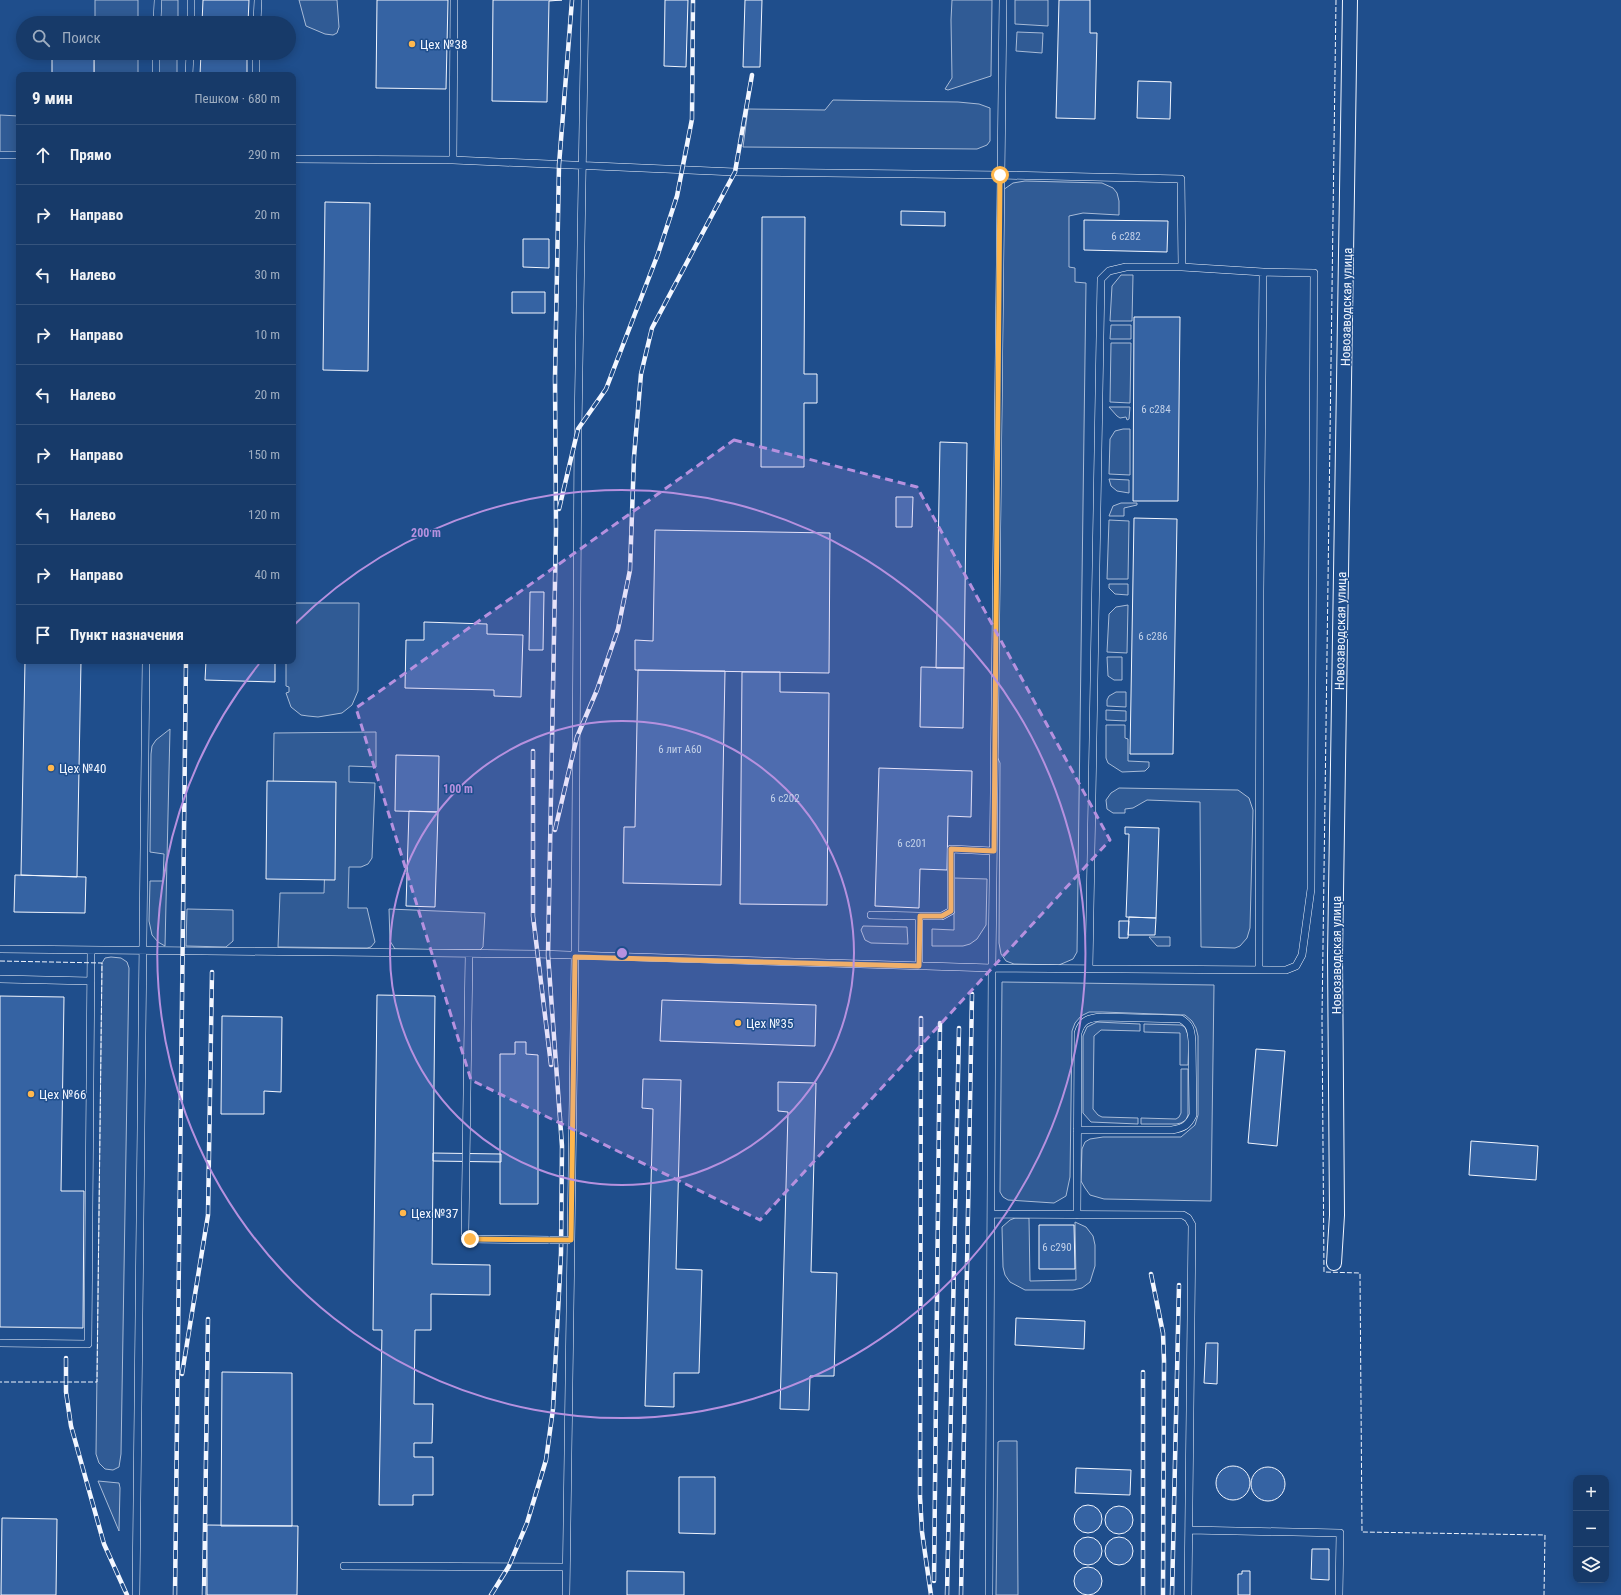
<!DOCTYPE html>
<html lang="ru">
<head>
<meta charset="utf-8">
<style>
	body { margin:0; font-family:"Roboto Condensed",sans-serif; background:#20416f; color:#f1f3f6 }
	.controls { position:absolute; right:12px; bottom:12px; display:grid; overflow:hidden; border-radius:8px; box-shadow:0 2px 10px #0003 }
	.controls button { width:36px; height:36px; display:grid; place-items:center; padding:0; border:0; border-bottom:1px solid #36547d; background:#173a69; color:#f1f3f6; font:20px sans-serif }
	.stop { position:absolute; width:12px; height:12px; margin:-9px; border:3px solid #ffb74d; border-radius:50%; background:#fff }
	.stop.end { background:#ffb74d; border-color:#fff; box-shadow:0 1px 4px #0008 }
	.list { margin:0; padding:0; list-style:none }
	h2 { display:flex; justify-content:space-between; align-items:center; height:52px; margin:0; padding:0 16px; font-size:17px }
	h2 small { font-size:13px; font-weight:400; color:#9eadc0 }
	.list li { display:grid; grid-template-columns:26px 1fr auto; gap:12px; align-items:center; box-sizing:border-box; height:60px; padding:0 16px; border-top:1px solid #36547d }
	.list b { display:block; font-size:15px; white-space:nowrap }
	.list em { font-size:13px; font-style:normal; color:#9eadc0 }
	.icon { flex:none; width:22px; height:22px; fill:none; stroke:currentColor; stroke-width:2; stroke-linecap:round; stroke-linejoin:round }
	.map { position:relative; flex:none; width:1621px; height:1595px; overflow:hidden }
	.search { position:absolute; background:#173a69; box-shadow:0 2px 10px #0003; left:16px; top:16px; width:280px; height:44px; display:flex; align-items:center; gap:10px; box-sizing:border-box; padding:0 14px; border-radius:22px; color:#9eadc0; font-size:15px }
	.panel { position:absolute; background:#173a69; box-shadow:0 2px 10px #0003; left:16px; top:72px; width:280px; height:592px; border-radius:8px }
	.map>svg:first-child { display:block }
	.built { fill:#305b95; stroke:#a8bbd7 }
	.building { fill:#3563a3; stroke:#f2f6ff }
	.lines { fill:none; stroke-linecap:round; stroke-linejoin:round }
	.lane-casing { stroke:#f2f6ff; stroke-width:8 }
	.street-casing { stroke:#f2f6ff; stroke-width:16 }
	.lane { stroke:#1f4e8c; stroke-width:7 }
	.street { stroke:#1f4e8c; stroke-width:14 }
	.rail-casing { stroke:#f2f6ff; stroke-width:4.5 }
	.rail { stroke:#1f4e8c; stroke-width:3; stroke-dasharray:9; stroke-linecap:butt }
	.lane-bridge-casing { stroke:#f2f6ff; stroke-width:8; stroke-linecap:butt }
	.lane-bridge { stroke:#1f4e8c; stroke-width:7 }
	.fence { stroke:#f2f6ff; stroke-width:1; stroke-dasharray:5 2; stroke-linecap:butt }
	.route { stroke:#ffb74d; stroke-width:5 }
	.marked { fill:#b691df; fill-opacity:0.2; stroke:#b691df; stroke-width:3; stroke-dasharray:8 5; stroke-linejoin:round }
	.ring { fill:none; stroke:#b691df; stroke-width:2 }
	.poi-dot { fill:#ffb74d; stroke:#1f4e8c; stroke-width:1.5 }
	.labels { text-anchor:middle; stroke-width:3; stroke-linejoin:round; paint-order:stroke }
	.number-label { font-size:11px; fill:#c3d1e8 }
	.poi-label { font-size:13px; fill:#f2f6ff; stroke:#1f4e8c; text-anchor:start }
	.street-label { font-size:13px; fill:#f2f6ff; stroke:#1f4e8c }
	.centre { fill:#b691df; stroke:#1f4e8c; stroke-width:2 }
	.ring-label { font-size:12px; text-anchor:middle; font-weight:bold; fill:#b691df; stroke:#1f4e8c; stroke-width:3; stroke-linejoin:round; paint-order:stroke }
</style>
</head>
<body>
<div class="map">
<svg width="1621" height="1595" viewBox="0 0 1621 1595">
	<rect width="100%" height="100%" fill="#1f4e8c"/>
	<path class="built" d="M95 0H138V23H95Z
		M160 0H178V23H160Z
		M299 0H337L339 27 337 33 333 35 325 34 306 26Z
		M952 0H992L991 76 948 90 945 89 952 78 951 20Z
		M1015 0H1048V26L1015 24Z
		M1017 32 1043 33 1042 53 1016 51Z
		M94 53H138V75H94Z
		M159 53H177V75H159Z
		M833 100 958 102 979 104 990 108V141L987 145 977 149 743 147 748 109 825 110Z
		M0 115 19 116V152H0Z
		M1025 181 1102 183 1113 188 1117 193 1119 201V215L1083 213 1069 216V267L1075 268V282L1086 283 1077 952 1073 959 1059 965 1014 964 1006 961 1001 954 999 943 1000 763 996 754 1003 190 1013 183Z
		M1121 275H1133L1132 321H1110L1112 286Z
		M1111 325H1131V339H1110Z
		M1111 343H1131L1130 403 1110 402Z
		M1109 407H1130L1129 419 1127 420 1126 417 1120 418 1117 416Z
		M1123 429H1130V475L1109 474 1110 439 1115 431Z
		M1109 479 1129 480V493L1117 491 1111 486Z
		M1121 503H1137V505L1124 508V516H1109L1113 506Z
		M1109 520 1129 521 1128 579H1107Z
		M1109 584H1128V595L1115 594 1109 588Z
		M293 603H359L358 691 352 705 342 713 318 717 308 716 301 715 291 707 286 693 289 692V687L286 686V661H293Z
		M1128 605 1127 653 1107 652 1109 614 1116 607Z
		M1107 657H1122V680H1114L1108 676Z
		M1116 692H1126V707L1107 706V700L1109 696Z
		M1106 710 1126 711V721L1106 720Z
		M1106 725H1125V738L1128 739V761L1149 762V767L1145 771 1122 772 1108 763 1106 758Z
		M170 729 165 946 158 942 152 935 149 921 150 881H163L164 854 150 852 151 754 152 746 156 740Z
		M376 732V767L349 766V782L375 783 372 858 368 864 361 867H349L348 908H367L375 942 371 947 367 948 278 947 280 893H324L327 796 273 795 274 733Z
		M1119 788 1238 790 1249 798 1253 810 1250 928 1247 938 1240 946 1235 948 1201 947 1200 802 1147 800 1133 808 1125 809V813H1113L1107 809 1106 800 1111 793Z
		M954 878 987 879 986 925 977 939 970 944 963 946H932V929L954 930Z
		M187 909 233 910V941L226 947 186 946Z
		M389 909 485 913 483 947 480 950 395 949 390 941Z
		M863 926 907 927 908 944 871 943 865 940 861 930Z
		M1149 937H1170V946H1157Z
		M111 957 121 958 127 962 129 968 121 1454 119 1467 113 1470 105 1469 99 1463 96 1454 102 963 105 958Z
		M1002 982 1214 985 1211 1201 1104 1199 1090 1195 1085 1188 1081 1181 1082 1149 1085 1142 1090 1139 1103 1137H1181L1195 1125 1198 1115V1036L1196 1028 1192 1021 1185 1015 1102 1012H1089L1081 1016 1075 1023 1072 1031 1070 1177 1066 1196 1054 1203 1008 1200 1003 1197 1000 1192Z
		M1097 1022 1140 1024V1031L1101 1030 1094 1036 1093 1109 1098 1115 1102 1117 1138 1118V1124L1091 1122 1083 1113V1036L1087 1027Z
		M1144 1024 1181 1025 1185 1027 1189 1038 1188 1065H1180V1033L1144 1032Z
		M1181 1069H1188V1115L1186 1120 1181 1123 1176 1124H1141V1118L1176 1119 1179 1117 1181 1113Z
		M1015 1218H1029L1030 1281 1076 1280 1075 1222 1086 1227 1093 1236 1095 1245V1266L1090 1282 1082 1288 1073 1290H1025L1010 1282 1005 1275 1003 1267 1002 1227 1010 1220Z
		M1000 1441H1017L1018 1595H996L998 1442Z
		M98 1481 119 1483 120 1488 119 1531Z"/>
	<path class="building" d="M203 0H249L248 23H202Z
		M377 0H448L446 89 376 88Z
		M493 0H562L549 1 547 102 492 101Z
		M665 0H688L686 67 664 66Z
		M745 0H762L760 67H743Z
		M1059 0H1090V33H1097L1095 119 1056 118Z
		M52 53H94V75H52Z
		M201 53H247V75H200Z
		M1138 81 1171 82 1170 119 1137 118Z
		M325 202 370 203 368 371 323 370Z
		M901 211 945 212V226L901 225Z
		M762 217H805L804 374H817V403H804V467H761Z
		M1084 220 1168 221 1167 252 1084 250Z
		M523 239H549V268L523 267Z
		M512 292H545V313H512Z
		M1134 317H1180L1178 501H1133Z
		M940 442 967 443 964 668H936Z
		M896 497H913L912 527H896Z
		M1134 518 1177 519 1173 754H1130Z
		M655 530 830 533 829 673 635 670V640L653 641Z
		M530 592H544L543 650H529Z
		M424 622 487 624V634L523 635 521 697 494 696V690L405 688 406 640H424Z
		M25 661H81L77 877 21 875Z
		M206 661H275V682L205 680Z
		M921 667 964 668 963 728 920 727Z
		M638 670 725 671 721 885 623 883 624 827H635Z
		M742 672H780V692L829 693 827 905 740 904Z
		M396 755 439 756 438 812 395 811Z
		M879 768 972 771 971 817 948 816 947 870 920 869 919 908 875 906Z
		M267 781 336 782 335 880 266 879Z
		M409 811 438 812 435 907 406 906Z
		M1125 827 1159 828 1156 918 1126 917 1129 834H1125Z
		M15 875 86 877 85 913 14 912Z
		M1129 917 1156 918 1155 935H1128Z
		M1119 921H1129L1128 938H1119Z
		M377 995 435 996 432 1264 490 1265V1295L431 1294V1330H415L414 1404H433L432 1443H414V1457H433V1495H413V1505H379L382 1330H373Z
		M0 996 64 997 61 1191H84L83 1328 0 1327Z
		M662 1000 816 1005 815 1046 660 1041Z
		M222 1016 282 1017 281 1092 264 1091V1114H221Z
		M515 1042H526V1054L538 1055V1204H500V1054H515Z
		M1256 1049 1285 1051 1277 1146 1248 1143Z
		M643 1079 681 1080 676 1269 702 1270 699 1373H674V1407L645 1406 653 1109 642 1108Z
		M778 1082 816 1083 811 1272 837 1273 834 1376H810L809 1410 780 1409 788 1112 778 1111Z
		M1471 1141 1538 1146 1536 1180 1469 1175Z
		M433 1153 501 1154V1162L433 1161Z
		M1039 1225H1074L1075 1269H1039Z
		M1016 1318 1085 1321 1084 1349 1015 1345Z
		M1206 1343H1218L1217 1384 1204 1383Z
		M222 1372 292 1373V1526H221Z
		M1216 1483a17 17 0 1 1 34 0a17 17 0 1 1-34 0Z
		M1251 1484a17 17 0 1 1 34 0a17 17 0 1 1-34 0Z
		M1076 1468 1131 1470 1130 1495 1075 1493Z
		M679 1477H715V1534L679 1533Z
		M1074 1519a14 14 0 1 1 28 0a14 14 0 1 1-28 0Z
		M1105 1520a14 14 0 1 1 28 0a14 14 0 1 1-28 0Z
		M2 1518 57 1519 56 1595H1Z
		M207 1525 298 1526 297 1595H207Z
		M1105 1551a14 14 0 1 1 28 0a14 14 0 1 1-28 0Z
		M1074 1551a14 14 0 1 1 28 0a14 14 0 1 1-28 0Z
		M1312 1549H1329V1580L1311 1579Z
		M1074 1581a14 14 0 1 1 28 0a14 14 0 1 1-28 0Z
		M627 1571 684 1572V1595H627Z
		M1242 1571H1250V1595H1238V1574H1242Z"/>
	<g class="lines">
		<defs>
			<path id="lane" d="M157 23 158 0
				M191 23V0
				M257 23 258 0
				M156 75V53
				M189 75 190 53
				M256 75V53
				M0 155H19
				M293 159 453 160 735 172 1000 175 1181 179 1182 267 1263 272 1260 592 1259 969
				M453 160 454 0
				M871 915 919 916
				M0 949 537 954 992 968 1286 970 1296 966 1302 955 1311 889 1314 273 1263 272
				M469 954 465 1233 470 1239 550 1240
				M919 966V916H942L951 911V849L993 851
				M1089 968 1101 279 1109 271 1126 267H1182
				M0 979 91 981
				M991 1214 1183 1215 1188 1218 1192 1225 1188 1595
				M1077 1215 1078 1033C1082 1020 1088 1018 1102 1017L1181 1019C1191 1025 1191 1031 1192 1041L1193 1115C1188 1126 1183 1128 1172 1130H1077
				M0 1343 88 1344 91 950
				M1189 1530 1340 1533 1339 1595
				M344 1566 566 1567
				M136 1595 146 661
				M566 1595 575 957 578 429 585 0
				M989 1595 992 968 1003 0"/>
			<path id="street" d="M1334 1263 1337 1215 1335 956 1350 0"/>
		</defs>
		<use href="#lane" class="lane-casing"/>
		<use href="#street" class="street-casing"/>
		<use href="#lane" class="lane"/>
		<use href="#street" class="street"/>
		<defs>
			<path id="rail" d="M559 509 578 429 606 389 658 254 677 196 692 119 693 0
				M533 751V916L551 1065
				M555 830 577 737 597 690 618 629 630 570 634 457 641 374 652 328 735 172 752 75
				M921 1018 920 1497 922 1532 931 1595
				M1151 1274 1163 1333 1164 1361 1163 1595
				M66 1358V1392L71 1426 104 1544 127 1595
				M182 1374 208 1215 212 972
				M934 1581 940 1023
				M175 1595 186 661
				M204 1595 208 1319
				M491 1595 509 1566 527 1523 546 1460 553 1409 561 1253 562 1146 548 955 556 529 555 378 559 165 572 0
				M947 1595 959 1028
				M961 1595 972 994
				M1143 1595V1372
				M1172 1595 1179 1285"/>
		</defs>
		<use href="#rail" class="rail-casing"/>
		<use href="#rail" class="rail"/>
		<defs>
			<path id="lane-bridge" d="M550 1240H570"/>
		</defs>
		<use href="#lane-bridge" class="lane-bridge-casing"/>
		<use href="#lane-bridge" class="lane-bridge"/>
		<path class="fence" d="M1336 0 1322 1018 1324 1272 1360 1273 1362 1532 1545 1535 1544 1595
			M0 961 102 963 97 1382H0"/>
	</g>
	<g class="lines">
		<path class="route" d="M470 1239 571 1240 575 957 919 966 920 916H942L951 911V849L994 851 1000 175"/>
	</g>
	<path class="marked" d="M734 440 917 487 1110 840 760 1220 471 1080 356 708Z"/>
	<g class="ring">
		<circle cx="622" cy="953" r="232"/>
		<path d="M294 625A464 464 0 1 1 259 664"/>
	</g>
	<g class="poi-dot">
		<circle cx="412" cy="44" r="4"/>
		<circle cx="51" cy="768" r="4"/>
		<circle cx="738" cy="1023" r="4"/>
		<circle cx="31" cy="1094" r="4"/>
		<circle cx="403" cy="1213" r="4"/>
	</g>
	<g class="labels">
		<g class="number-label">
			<text x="1126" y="240">6 с282</text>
			<text x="1156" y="413">6 с284</text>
			<text x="1153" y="640">6 с286</text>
			<text x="680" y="753">6 лит А60</text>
			<text x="785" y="802">6 с202</text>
			<text x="912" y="847">6 с201</text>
			<text x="1057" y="1251">6 с290</text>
		</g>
		<g class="poi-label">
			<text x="420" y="49">Цех №38</text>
			<text x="59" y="773">Цех №40</text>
			<text x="746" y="1028">Цех №35</text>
			<text x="39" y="1099">Цех №66</text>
			<text x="411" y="1218">Цех №37</text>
		</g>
		<g class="street-label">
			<text transform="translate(1346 307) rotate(-89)" y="5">Новозаводская улица</text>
			<text transform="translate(1340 631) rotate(-89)" y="5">Новозаводская улица</text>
			<text transform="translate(1336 955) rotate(-90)" y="5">Новозаводская улица</text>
		</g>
	</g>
	<circle cx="622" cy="953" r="6" class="centre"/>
	<g class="ring-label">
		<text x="426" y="537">200 m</text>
		<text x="458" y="793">100 m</text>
	</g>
</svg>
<div class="controls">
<button>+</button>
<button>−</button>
<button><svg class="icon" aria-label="layers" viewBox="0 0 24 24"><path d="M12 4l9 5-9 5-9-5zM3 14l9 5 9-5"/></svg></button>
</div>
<div class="stop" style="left:1000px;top:175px"></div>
<div class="stop end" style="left:470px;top:1239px"></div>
<div class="search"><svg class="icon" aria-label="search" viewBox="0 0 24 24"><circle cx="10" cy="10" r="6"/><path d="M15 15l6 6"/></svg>Поиск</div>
<section class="panel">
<h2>9 мин<small>Пешком · 680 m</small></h2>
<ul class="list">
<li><svg class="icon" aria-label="ahead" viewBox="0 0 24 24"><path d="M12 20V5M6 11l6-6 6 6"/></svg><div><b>Прямо</b></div><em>290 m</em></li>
<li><svg class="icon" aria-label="right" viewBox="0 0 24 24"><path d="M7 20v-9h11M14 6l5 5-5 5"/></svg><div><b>Направо</b></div><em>20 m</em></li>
<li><svg class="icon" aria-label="left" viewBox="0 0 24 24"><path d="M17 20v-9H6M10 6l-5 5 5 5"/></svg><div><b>Налево</b></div><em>30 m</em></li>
<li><svg class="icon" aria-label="right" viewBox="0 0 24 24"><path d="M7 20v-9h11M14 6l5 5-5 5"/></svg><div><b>Направо</b></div><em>10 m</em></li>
<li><svg class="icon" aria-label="left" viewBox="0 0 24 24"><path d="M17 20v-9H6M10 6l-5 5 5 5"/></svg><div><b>Налево</b></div><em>20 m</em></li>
<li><svg class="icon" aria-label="right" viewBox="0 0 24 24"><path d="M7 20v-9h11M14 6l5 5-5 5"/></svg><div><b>Направо</b></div><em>150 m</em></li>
<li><svg class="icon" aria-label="left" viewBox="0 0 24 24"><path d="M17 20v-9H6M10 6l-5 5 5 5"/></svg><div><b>Налево</b></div><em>120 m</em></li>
<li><svg class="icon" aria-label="right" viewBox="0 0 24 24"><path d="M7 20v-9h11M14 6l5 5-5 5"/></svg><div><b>Направо</b></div><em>40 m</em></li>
<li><svg class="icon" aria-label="arrive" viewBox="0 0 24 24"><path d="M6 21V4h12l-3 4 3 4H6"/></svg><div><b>Пункт назначения</b></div></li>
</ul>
</section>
</div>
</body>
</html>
